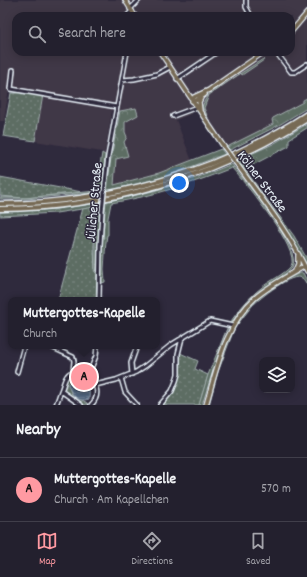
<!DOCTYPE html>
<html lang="en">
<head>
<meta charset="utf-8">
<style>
	body { margin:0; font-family:Dekko,sans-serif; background:#2f2d3a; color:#f1f3f6 }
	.controls { position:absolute; right:12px; bottom:12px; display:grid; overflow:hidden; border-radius:8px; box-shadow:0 2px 10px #0003 }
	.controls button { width:36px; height:36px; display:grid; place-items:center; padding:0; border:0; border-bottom:1px solid #403e4a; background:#23202e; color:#f1f3f6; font:20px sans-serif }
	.you { position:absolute; left:179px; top:183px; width:14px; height:14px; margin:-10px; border:3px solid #fff; border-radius:50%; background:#1a73e8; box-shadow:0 0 0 6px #1a73e833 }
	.badge { display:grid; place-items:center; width:26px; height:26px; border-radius:50%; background:#ff9aa2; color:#111; font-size:13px; font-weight:700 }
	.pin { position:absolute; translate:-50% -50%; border:2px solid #fff; box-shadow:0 1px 4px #0006 }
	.popup { position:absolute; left:8px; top:297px; width:152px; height:52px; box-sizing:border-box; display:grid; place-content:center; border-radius:8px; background:#23202e; filter:drop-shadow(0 1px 3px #0005); font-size:13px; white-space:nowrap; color:#a3a3aa }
	.popup b { font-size:15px; color:#f1f3f6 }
	.popup::after { content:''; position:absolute; left:50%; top:100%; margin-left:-8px; border:8px solid transparent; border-top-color:#23202e }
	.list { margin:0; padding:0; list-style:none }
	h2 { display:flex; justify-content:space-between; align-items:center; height:52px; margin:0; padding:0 16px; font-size:17px }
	h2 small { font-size:13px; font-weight:400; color:#a3a3aa }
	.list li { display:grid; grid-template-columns:26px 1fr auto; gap:12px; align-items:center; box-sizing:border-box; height:64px; padding:0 16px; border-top:1px solid #403e4a }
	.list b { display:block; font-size:15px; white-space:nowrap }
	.list p { margin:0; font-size:13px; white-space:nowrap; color:#a3a3aa }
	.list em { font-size:13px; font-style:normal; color:#a3a3aa }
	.icon { flex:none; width:22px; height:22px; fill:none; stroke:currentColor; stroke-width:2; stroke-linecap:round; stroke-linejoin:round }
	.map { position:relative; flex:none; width:307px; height:405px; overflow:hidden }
	.search { position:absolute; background:#23202e; box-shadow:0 2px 10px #0003; left:12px; right:12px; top:12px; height:44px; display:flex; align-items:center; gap:10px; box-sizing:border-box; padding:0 14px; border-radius:12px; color:#a3a3aa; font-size:15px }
	.sheet { height:116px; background:#23202e }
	nav { display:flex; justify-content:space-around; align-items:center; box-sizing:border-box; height:56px; border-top:1px solid #403e4a; background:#23202e; font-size:11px; color:#a3a3aa }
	nav a { display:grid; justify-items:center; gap:2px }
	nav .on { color:#ff9aa2 }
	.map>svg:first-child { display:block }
	.built { fill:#413747; fill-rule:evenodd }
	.grass { fill:url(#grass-dots); stroke:#a2afae }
	.forest { fill:url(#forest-crowns); stroke:#a2afae }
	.water { fill:url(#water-rules); stroke:#8d9cad }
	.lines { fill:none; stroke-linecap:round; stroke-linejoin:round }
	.minor-casing { stroke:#e8f1f8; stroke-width:6 }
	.major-casing { stroke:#e8f1f8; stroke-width:6 }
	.highway-casing { stroke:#e8f1f8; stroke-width:7 }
	.minor { stroke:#2f2a3d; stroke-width:3 }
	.major { stroke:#776a54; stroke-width:3.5 }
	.highway { stroke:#776a54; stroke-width:4 }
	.minor-bridge-casing { stroke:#e8f1f8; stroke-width:6; stroke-linecap:butt }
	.major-bridge-casing { stroke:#e8f1f8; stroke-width:6; stroke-linecap:butt }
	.minor-bridge { stroke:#2f2a3d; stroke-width:3 }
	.major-bridge { stroke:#776a54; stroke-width:3.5 }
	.labels { text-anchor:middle; stroke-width:3; stroke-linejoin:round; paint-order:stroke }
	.street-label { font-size:14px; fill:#e8f1f8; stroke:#2f2a3d }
</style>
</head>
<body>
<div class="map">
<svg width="307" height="405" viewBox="0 0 307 405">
	<defs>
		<pattern id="grass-dots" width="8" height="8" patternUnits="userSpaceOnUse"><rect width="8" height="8" fill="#5d6d64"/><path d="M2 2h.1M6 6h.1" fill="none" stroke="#74827b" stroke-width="1.8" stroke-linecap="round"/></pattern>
		<pattern id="forest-crowns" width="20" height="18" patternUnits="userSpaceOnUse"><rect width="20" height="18" fill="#5d6d64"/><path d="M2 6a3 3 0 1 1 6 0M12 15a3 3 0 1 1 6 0" fill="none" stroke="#74827b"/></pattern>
		<pattern id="water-rules" width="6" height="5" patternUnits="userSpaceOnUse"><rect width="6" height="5" fill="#50637b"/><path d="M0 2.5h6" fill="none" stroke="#697a8e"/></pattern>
	</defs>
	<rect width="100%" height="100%" fill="#2f2a3d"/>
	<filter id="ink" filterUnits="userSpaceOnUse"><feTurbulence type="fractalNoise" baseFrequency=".025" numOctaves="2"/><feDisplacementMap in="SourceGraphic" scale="8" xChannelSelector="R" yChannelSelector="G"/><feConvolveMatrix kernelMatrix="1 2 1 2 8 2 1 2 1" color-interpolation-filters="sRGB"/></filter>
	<g filter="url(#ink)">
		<path class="built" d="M0 0H307V8L305 12 307 13V106L229 149 211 125 203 110 191 112V114L176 120 192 161 159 173 114 185 116 159 128 156 124 142 127 137 125 132V122L136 108 120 111 112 110 105 155 102 152 35 141 43 95 9 88 4 121H0ZM16 16H291V52H16Z"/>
		<path class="grass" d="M263 59 264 60 242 75 241 73 209 95 204 108 208 118 202 107 205 100 210 93Z
			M21 92 43 95 35 141 3 136 11 93H17Z
			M238 160 294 236 307 259V263L305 262C287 226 261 194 236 161Z
			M234 167C245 182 304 251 292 267 287 275 266 286 257 292 246 301 238 313 230 325L229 324C238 311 248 298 261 288 269 281 285 274 291 266 301 250 244 182 232 168Z
			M0 177 82 192 25 198 0 196Z
			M95 207 94 247 95 272 97 273 96 300H58L83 208Z
			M300 273H303L307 281V285C306 283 304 279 302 278 292 272 260 298 252 306 247 312 242 319 237 325H235C251 300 274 284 300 273Z
			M234 327H235L218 372 209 405H207L218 366Z
			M180 353 198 361 195 369 208 375 199 405H161L175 387Z
			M72 374H75L78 377 77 379 72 381 68 384C70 386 70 391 71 393 76 399 83 399 88 404L83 405 64 391 68 378Z"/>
		<path class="forest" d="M307 98V108L279 125 230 150 227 147 273 124 272 120 273 118 303 102V100Z
			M136 108 138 115 125 122V132L127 137 124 142 128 156 116 159 114 185 159 173 221 149 225 154 164 177 107 191 111 158 120 111Z
			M307 124V128L289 139V146L245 169 238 160 273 144Z
			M102 153 105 155 102 192 26 199H0V197L25 198 96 191Z
			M232 164 234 167C194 183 154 196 111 203L108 218V235H107C105 246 105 257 104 269 104 273 105 278 105 282L102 283 101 277 102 244 106 201C150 194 191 181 232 164Z
			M101 202 97 273 95 272V207L56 213 0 216V212L56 209Z
			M228 326H229L224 336 202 405H199L208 375Z"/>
		<path class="water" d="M77 378C90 386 90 384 89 399 76 403 71 393 68 384L72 380 77 379Z"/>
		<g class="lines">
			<defs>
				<path id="minor" d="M246 0V7L251 16
					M130 9 139 0
					M127 16 132 11
					M276 52 291 72H295L307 64
					M262 54 268 52 276 53
					M13 70 11 89 117 107
					M177 79 217 52
					M122 80 134 79 157 74 170 67
					M173 116 197 107
					M105 183 108 156 127 52
					M99 300 100 245 102 211
					M49 346 73 357 74 361 73 372
					M17 372 24 346
					M132 374 131 363 137 346
					M88 376 96 356 97 346
					M121 378 125 392 137 405
					M95 385 116 380 136 372 145 366 171 345 210 321 233 326
					M56 405 61 391
					M81 405 61 391C63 387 64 380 67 376 77 361 110 387 91 405
					M160 405 172 391 176 381 178 374V354L182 338"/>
				<path id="major" d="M125 0 135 16
					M291 32 307 13
					M160 52 224 147
					M192 101 194 97 209 90 264 52
					M192 101 197 100 205 94
					M200 111 199 102 201 98
					M236 163C262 199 288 231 307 271
					M295 271 298 264V255
					M206 405C217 368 225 325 255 298 270 285 288 276 305 266"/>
				<path id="highway" d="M0 204C108 203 217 173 307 114
					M0 209C109 208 215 177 307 119"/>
			</defs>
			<use href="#minor" class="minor-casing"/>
			<use href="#major" class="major-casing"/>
			<use href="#highway" class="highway-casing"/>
			<use href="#minor" class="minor"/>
			<use href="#major" class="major"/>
			<use href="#highway" class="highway"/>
			<defs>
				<path id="minor-bridge" d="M102 211 105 183"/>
				<path id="major-bridge" d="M224 147 236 163"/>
			</defs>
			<use href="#minor-bridge" class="minor-bridge-casing"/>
			<use href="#major-bridge" class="major-bridge-casing"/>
			<use href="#minor-bridge" class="minor-bridge"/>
			<use href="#major-bridge" class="major-bridge"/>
		</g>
	</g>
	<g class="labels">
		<g class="street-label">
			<text transform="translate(263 181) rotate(53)" y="5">Kölner Straße</text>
			<text transform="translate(93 202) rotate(-85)" y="5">Jülicher Straße</text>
		</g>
	</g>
</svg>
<div class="controls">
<button><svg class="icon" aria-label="layers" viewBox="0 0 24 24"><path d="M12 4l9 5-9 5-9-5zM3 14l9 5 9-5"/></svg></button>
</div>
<div class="you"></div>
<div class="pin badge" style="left:84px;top:377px">A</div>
<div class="popup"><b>Muttergottes-Kapelle</b>Church</div>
<div class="search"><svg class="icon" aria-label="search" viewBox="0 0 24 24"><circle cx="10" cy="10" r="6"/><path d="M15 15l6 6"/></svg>Search here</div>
</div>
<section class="sheet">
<h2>Nearby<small></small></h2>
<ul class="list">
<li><span class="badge">A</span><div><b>Muttergottes-Kapelle</b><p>Church · Am Kapellchen</p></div><em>570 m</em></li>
</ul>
</section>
<nav>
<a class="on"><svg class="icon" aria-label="map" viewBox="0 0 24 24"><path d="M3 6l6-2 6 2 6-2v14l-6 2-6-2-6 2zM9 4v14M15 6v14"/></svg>Map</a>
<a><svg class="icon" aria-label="directions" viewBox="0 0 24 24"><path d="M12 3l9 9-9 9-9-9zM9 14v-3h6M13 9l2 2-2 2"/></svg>Directions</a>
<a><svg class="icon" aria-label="saved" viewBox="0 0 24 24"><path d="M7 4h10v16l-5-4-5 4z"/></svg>Saved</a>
</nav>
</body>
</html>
